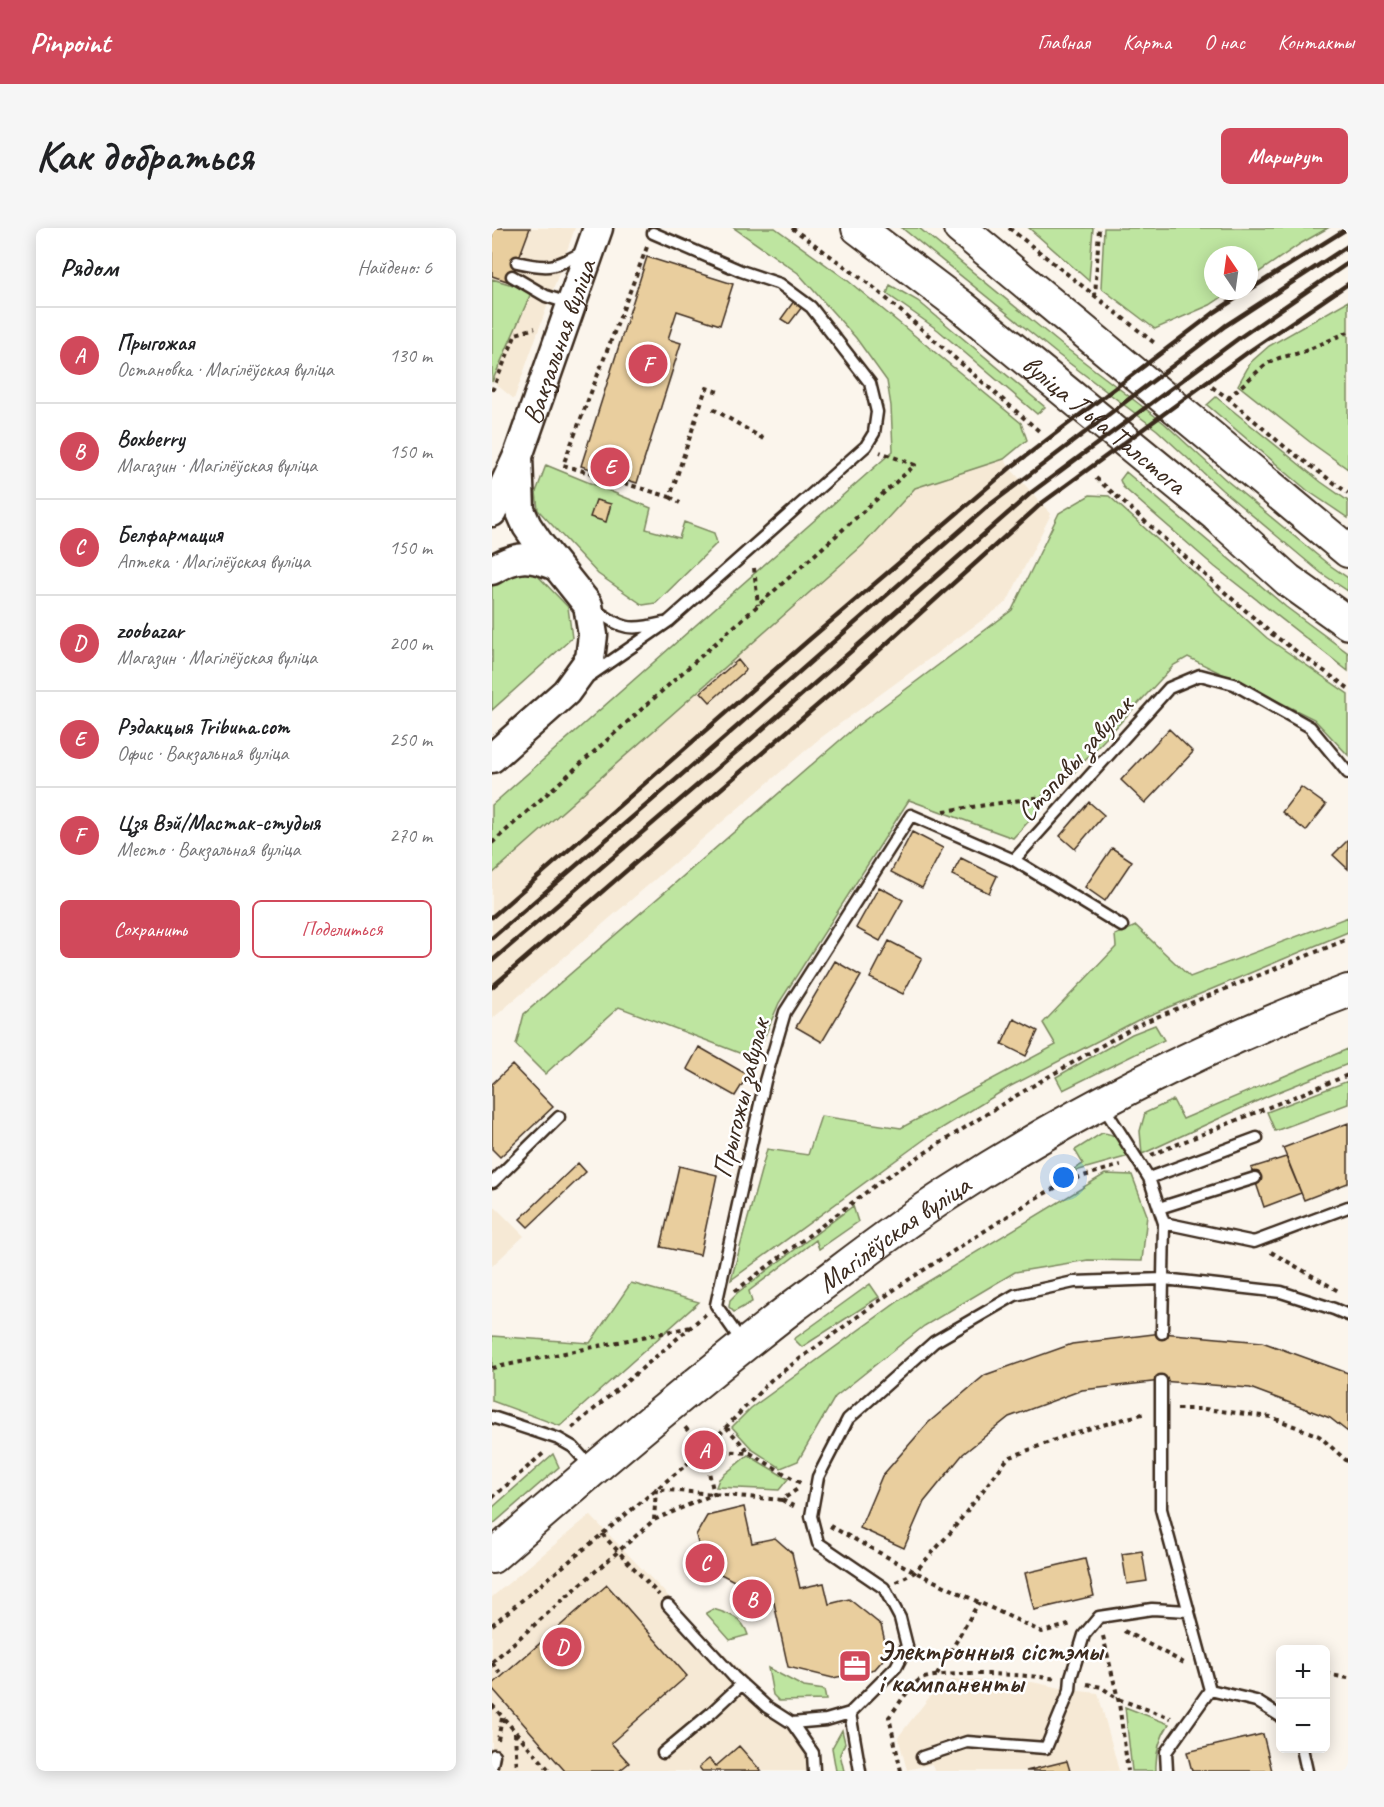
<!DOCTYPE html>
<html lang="ru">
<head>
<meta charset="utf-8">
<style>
	body { margin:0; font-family:Caveat,sans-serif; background:#f6f6f6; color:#202124 }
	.controls { position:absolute; right:18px; bottom:18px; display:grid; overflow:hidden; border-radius:9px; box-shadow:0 3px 15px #0003 }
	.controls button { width:54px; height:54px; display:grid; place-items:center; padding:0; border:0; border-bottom:2px solid #e0e0e0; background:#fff; color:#202124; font:30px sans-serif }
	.compass { position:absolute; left:712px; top:18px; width:54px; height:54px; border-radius:50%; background:#fff; box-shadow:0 3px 15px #0003; rotate:347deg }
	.you { position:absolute; left:572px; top:950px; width:21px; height:21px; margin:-15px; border:4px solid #fff; border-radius:50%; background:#1a73e8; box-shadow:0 0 0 9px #1a73e833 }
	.badge { display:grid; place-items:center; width:39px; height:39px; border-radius:50%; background:#d1495b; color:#fff; font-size:20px; font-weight:700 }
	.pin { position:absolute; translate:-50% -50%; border:3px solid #fff; box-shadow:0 2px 6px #0006 }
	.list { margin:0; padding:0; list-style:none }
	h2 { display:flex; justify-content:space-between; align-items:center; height:78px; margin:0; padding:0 24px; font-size:26px }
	h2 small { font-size:20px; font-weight:400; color:#757577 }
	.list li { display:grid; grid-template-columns:39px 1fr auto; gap:18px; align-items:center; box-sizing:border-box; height:96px; padding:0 24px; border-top:2px solid #e0e0e0 }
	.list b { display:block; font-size:22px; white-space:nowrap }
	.list p { margin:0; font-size:20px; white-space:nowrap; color:#757577 }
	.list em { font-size:20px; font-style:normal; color:#757577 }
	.actions { display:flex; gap:12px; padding:18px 24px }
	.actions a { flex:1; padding:14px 0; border:2px solid #d1495b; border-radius:9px; text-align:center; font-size:21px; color:#d1495b }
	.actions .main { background:#d1495b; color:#fff }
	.map { position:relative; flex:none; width:856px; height:1543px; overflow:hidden; border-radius:9px }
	header { display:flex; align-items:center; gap:36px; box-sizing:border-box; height:84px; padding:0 30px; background:#d1495b; color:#fff }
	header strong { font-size:28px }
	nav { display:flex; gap:33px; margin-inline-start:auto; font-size:21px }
	.intro { display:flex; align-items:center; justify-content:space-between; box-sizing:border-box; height:144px; padding:0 36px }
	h1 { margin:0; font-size:42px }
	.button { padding:15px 27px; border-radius:9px; background:#d1495b; color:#fff; font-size:21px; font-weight:700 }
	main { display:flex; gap:36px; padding:0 36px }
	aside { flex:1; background:#fff; border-radius:9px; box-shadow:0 3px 15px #0003 }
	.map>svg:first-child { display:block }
	.built { fill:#f6e9d5 }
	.green { fill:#bee5a0; stroke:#7c885f; stroke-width:1.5 }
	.building { fill:#e9ce9e; stroke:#3b2a1e; stroke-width:1.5 }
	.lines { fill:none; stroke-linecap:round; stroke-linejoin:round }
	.lane-casing { stroke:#3b2a1e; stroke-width:15 }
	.secondary-casing { stroke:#3b2a1e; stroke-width:33 }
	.primary-casing { stroke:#3b2a1e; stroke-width:36 }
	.path { stroke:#3b2a1e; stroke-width:4; stroke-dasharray:4.5 4.5; stroke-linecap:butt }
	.lane { stroke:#fff; stroke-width:10 }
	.secondary { stroke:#fff; stroke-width:28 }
	.primary { stroke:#fff; stroke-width:32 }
	.rail { stroke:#3b2a1e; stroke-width:4.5 }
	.labels { text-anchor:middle; stroke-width:5; stroke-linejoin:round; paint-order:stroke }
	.street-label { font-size:28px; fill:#3b2a1e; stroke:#fff }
	.poi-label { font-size:28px; font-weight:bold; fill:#3b2a1e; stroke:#fff; text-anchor:start }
</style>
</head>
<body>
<header>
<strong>Pinpoint</strong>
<nav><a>Главная</a><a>Карта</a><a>О нас</a><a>Контакты</a></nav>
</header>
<div class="intro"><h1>Как добраться</h1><a class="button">Маршрут</a></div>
<main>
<aside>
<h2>Рядом<small>Найдено: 6</small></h2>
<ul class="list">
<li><span class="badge">A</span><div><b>Прыгожая</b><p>Остановка · Магілёўская вуліца</p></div><em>130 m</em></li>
<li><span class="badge">B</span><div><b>Boxberry</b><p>Магазин · Магілёўская вуліца</p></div><em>150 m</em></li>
<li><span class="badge">C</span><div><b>Белфармация</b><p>Аптека · Магілёўская вуліца</p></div><em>150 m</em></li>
<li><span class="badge">D</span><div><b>zoobazar</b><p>Магазин · Магілёўская вуліца</p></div><em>200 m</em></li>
<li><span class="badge">E</span><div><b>Рэдакцыя Tribuna.com</b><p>Офис · Вакзальная вуліца</p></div><em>250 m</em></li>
<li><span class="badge">F</span><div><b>Цзя Вэй/Мастак-студыя</b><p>Место · Вакзальная вуліца</p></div><em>270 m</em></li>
</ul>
<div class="actions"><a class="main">Сохранить</a><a>Поделиться</a></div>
</aside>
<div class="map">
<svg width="856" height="1543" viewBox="0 0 856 1543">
	<rect width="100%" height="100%" fill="#fbf5ec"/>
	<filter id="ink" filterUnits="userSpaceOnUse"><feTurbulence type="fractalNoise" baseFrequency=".0167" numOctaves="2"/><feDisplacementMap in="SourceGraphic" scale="12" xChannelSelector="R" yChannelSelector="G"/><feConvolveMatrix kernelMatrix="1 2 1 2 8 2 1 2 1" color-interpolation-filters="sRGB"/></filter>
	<g filter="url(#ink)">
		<path class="built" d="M0 0H83L22 171 0 153Z
			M512 231 518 240 559 286 515 374 327 511 0 791V646L371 317 423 260Z
			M0 976 32 1008 0 1038Z
			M98 1287 290 1486 324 1543H0V1369Z
			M461 1452 540 1454 578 1462 606 1465 627 1543H442L440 1536 415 1542 406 1509 447 1457Z"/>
		<path class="green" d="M242 0H283L355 52 529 195 535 212 512 231 423 260 371 317 0 646V577L401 223 399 178 395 153 364 110 306 45Z
			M410 0H427L570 117 672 195 734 252 836 336 856 350V363L829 345 730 262 665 202 564 125Z
			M537 0H601L597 53Z
			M612 0H836L808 16 757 51V27H721V63H739L718 77 663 101 609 60Z
			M0 51 28 59 39 65 0 154Z
			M398 57 426 73 553 179 545 186 446 102 395 66Z
			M856 73V241L818 214 746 157 759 134 777 118Z
			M724 169 829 254 856 273V290L816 263 715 177Z
			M54 237 159 280 154 301 187 310 192 294 222 305 225 315 164 375 151 377 106 346 46 282 44 264Z
			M634 244 794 379 856 425V443L723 339 631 259 628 252Z
			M598 267 617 268 775 410 856 466V527L822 491 696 429 682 437 521 610 417 572 287 775 263 831 127 779 53 846 24 817 32 786 362 500 520 382 567 285Z
			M32 343 45 347 76 379 80 410 0 482V348Z
			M856 689V704L646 792 517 859 437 908 239 1052 275 921 316 927 329 888 409 900 564 817 551 795 624 719 623 707 644 698 698 749Z
			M663 797 672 812 571 862 564 849 640 806Z
			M856 821V836L776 868 650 926 648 903 653 885 681 872 691 891Z
			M856 853V876L783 903 775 884Z
			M610 905C625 905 630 915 637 928L573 946 591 936 583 922Z
			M613 946 640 947 655 987 650 1033 596 1032 523 1044 432 1098 343 1169 306 1233 289 1240 261 1222 240 1199 259 1180 422 1062Z
			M361 978 366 994 327 1021 324 1012 257 1063 260 1074 242 1084 237 1079 238 1072 245 1065Z
			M139 1055 207 1074 68 1198 0 1173V1108L98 1115Z
			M378 1056 387 1069 310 1119 302 1111Z
			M61 1226 67 1239 0 1297V1280Z
			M256 1227 296 1251 287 1262 224 1259 227 1251Z
			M221 1381C238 1386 251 1390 256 1407L238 1412 214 1385Z
			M276 1440 312 1459 332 1462 334 1472 287 1473 281 1467Z
			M633 1479 677 1496C667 1511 663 1525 664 1543H640Z
			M350 1502 353 1515 348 1526 352 1543H344L340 1520Z"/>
		<path class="building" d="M0 0H38L18 54 0 48Z
			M155 29 241 56 228 97 185 83 176 111 189 115 145 255 89 238Z
			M302 73 310 79 297 96 289 91Z
			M104 272 119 276 114 294 98 289Z
			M246 432 254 442 218 474 209 464Z
			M677 501 701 524 653 575 629 552Z
			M809 559 834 577 814 603 790 584Z
			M597 574 612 587 583 621 568 608Z
			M420 604 451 620 430 660 399 644Z
			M856 612V641L841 627Z
			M620 620 640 633 613 673 593 659Z
			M469 630 505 648 497 665 460 647Z
			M387 659 411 672 388 713 364 700Z
			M397 713 430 730 411 766 378 750Z
			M343 733 369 748 330 814 304 799Z
			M522 791 546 803 534 828 510 816Z
			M207 819 256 847 243 868 195 841Z
			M20 837 61 879 8 929 0 921V856Z
			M856 895V955L812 972 791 920Z
			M794 929 809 965 772 979 759 940Z
			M86 935 94 944 36 999 28 991Z
			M187 938 225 947 208 1027 169 1019Z
			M670 1105 770 1114 856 1145V1204L838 1190 758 1160 669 1153 590 1162 517 1189 471 1226 432 1274 412 1320 368 1300 390 1248 436 1195 493 1147 580 1116Z
			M252 1279 260 1315 283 1310 300 1325 308 1360 332 1355 337 1376 357 1371 389 1397 396 1426 383 1441 341 1450 296 1439 282 1375 252 1382 246 1355 227 1345 214 1348 204 1307 215 1288Z
			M650 1323 655 1353 635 1356 630 1326Z
			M593 1331 602 1368 542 1382 533 1345Z
			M115 1357 195 1448 119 1515 137 1535 127 1543H73L0 1460V1457Z
			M771 1506 780 1543H700L695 1524Z
			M247 1518 269 1543H210L207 1539 217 1531 224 1538Z
			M575 1533 578 1543H534Z"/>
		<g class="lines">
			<defs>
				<path id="lane" d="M25 34C59 42 63 39 93 23
					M20 48 54 68 79 76
					M100 380C131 400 134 404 171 395
					M99 447 177 393 374 218 382 205 385 184 378 155 319 79 288 56 249 43 161 5
					M522 632 677 460 708 447 742 456 818 499 856 545
					M611 878 657 950 765 910
					M657 950 672 995 670 1105
					M0 953 1 954 67 889
					M667 980 763 950
					M672 995 762 1014 856 979
					M250 1114 224 1077 273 853 293 784 419 587 522 632 630 698
					M669 1153V1281L718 1462
					M0 1189 67 1211 81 1219 100 1240
					M176 1377 242 1449 275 1479 300 1495 334 1492 358 1485 404 1439 415 1418 408 1390 392 1360 326 1315 319 1288 326 1249 356 1191 442 1114 523 1067 582 1054 672 1051 789 1064 842 1081 856 1087
					M718 1462 764 1473 788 1488
					M358 1485 368 1543
					M300 1495 321 1525 322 1543
					M810 1520 815 1543
					M171 1525 219 1485 250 1456
					M430 1529 475 1514 554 1520 578 1462 579 1449 592 1407 607 1389 660 1381 696 1383
					M0 1537 2 1527
					M675 1543 674 1524 718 1462"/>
				<g id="secondary">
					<path id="s1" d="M0 284 26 228 106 0"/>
					<path d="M0 342C24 327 39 327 64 338"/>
					<path d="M0 530 74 464 98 431 101 407 96 377 48 317 35 298 28 282 26 228"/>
				</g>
				<g id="primary">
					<path id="s2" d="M366 0 469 78 724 287 796 352 856 395"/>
					<path d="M468 0 856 323"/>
					<path id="s3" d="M0 1329C99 1242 199 1158 303 1077 353 1040 402 1001 454 967 579 885 716 816 856 763"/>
				</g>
			</defs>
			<use href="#lane" class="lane-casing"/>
			<use href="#secondary" class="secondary-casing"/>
			<use href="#primary" class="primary-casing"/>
			<path class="path" d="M300 0 381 59 547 203
				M517 0 665 117
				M155 19 71 237 178 269 214 160 227 164
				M603 69 607 0
				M720 159 736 170 794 220 856 265
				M0 163 24 106 43 100
				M736 170 774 136 787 130 811 124 856 104
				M221 181 275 213
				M604 250 780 406 856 460
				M178 269 188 275
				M262 340 266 377
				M452 583 557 568
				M0 615 423 237 388 224
				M659 927 856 847
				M779 1024 848 1064
				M243 1063 393 950 520 870 645 797 856 711
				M0 1140 199 1099
				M685 1181H712L779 1189 827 1208 856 1234
				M234 1199 258 1225
				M80 1200 214 1086
				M213 1222 258 1225 310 1256
				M0 1270 54 1223
				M290 1272 305 1280
				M162 1292 164 1261 290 1272 307 1260
				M338 1298 423 1344 550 1404 580 1396
				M110 1306 167 1367
				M404 1354 423 1344 458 1305 516 1230 578 1206 654 1185
				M0 1397 212 1222 279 1152 410 1056 544 970 578 952 629 937
				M632 1403 694 1436
				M611 1408 627 1475 636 1543
				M0 1434 162 1292 222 1266 212 1222 192 1198
				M0 1435 11 1448
				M834 1446 856 1450
				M445 1447 487 1374
				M595 1456 609 1459 626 1471 679 1490
				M0 1477 58 1543
				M23 1505 25 1543
				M6 1512 10 1490
				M409 1543 397 1489C406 1478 415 1462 426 1453 441 1441 542 1447 564 1451"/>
			<use href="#lane" class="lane"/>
			<use href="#secondary" class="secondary"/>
			<use href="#primary" class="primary"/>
			<path class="rail" d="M757 62 856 0
				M0 689 318 411 518 240 723 84 755 63
				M0 710 216 524 495 279 733 98 856 18
				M0 733 265 506 540 264 747 110 856 35
				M0 759 350 456 550 275 759 122 856 56"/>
		</g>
	</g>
	<defs>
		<symbol id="office-square" viewBox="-11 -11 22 22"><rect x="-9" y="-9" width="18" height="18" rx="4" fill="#d1495b" stroke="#fff"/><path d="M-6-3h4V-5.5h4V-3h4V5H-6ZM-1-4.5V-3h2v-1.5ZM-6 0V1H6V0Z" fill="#fff"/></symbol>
	</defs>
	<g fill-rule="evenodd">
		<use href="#office-square" x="344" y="1419" width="38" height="38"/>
	</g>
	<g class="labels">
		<g class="street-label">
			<text dy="10" stroke="none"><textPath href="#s1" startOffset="183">Вакзальная вуліца</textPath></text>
			<text dy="10" stroke="none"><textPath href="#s2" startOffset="315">вуліца Льва Талстога</textPath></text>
			<text transform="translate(582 530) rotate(-48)" y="10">Стэпавы завулак</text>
			<text transform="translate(248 870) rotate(-76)" y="10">Прыгожы завулак</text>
			<text dy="10" stroke="none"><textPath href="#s3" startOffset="516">Магілёўская вуліца</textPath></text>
		</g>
		<g class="poi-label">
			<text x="386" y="1432">Электронныя сістэмы<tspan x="386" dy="32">і кампаненты</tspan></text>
		</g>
	</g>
</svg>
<div class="controls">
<button>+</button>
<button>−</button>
</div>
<svg class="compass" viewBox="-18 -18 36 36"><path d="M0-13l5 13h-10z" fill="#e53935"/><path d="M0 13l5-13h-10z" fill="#757577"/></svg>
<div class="you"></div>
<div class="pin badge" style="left:212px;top:1222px">A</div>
<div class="pin badge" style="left:260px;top:1371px">B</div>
<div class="pin badge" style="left:213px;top:1335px">C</div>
<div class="pin badge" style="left:70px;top:1419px">D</div>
<div class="pin badge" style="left:118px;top:239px">E</div>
<div class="pin badge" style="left:156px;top:136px">F</div>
</div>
</main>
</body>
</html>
